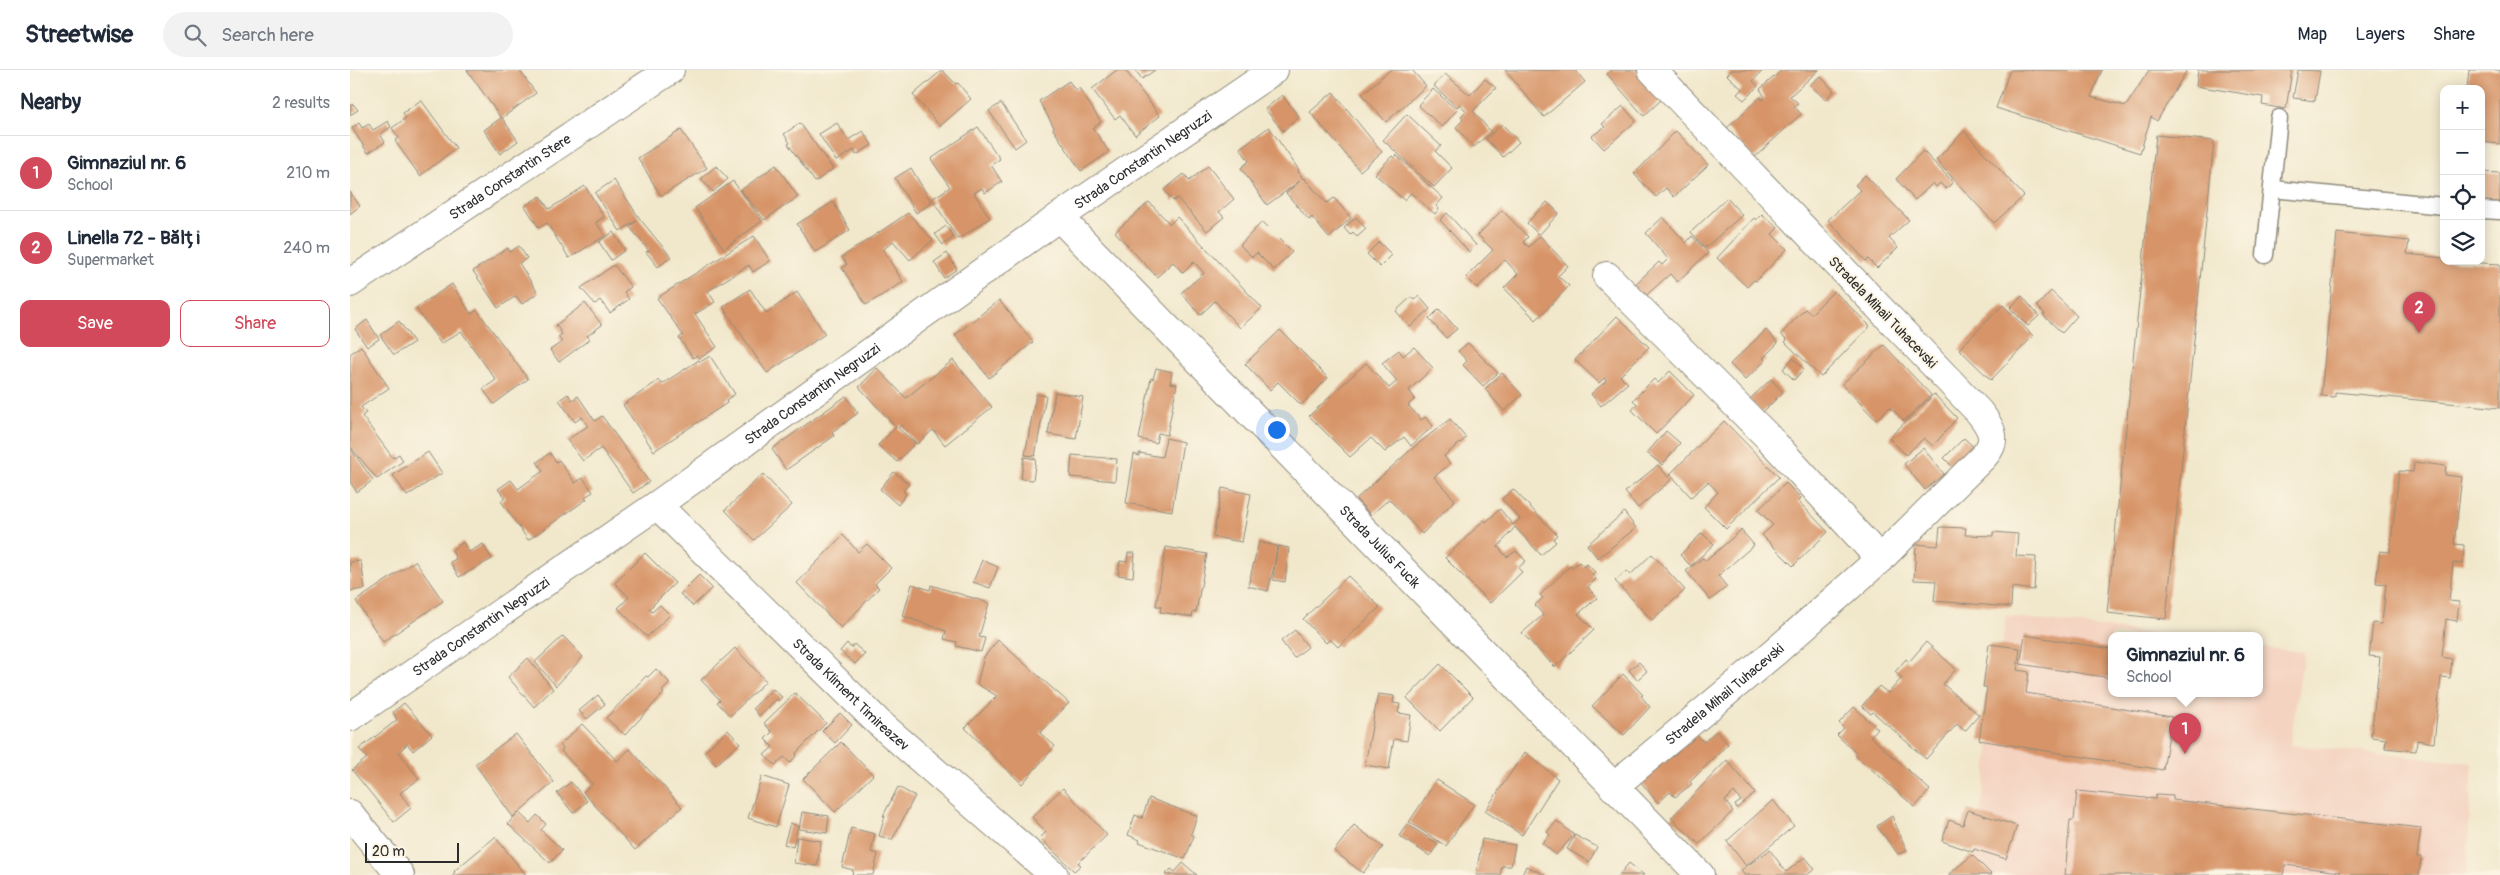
<!DOCTYPE html>
<html lang="en">
<head>
<meta charset="utf-8">
<style>
	body { margin:0; font-family:Pangolin,sans-serif; background:#f2f2f3; color:#1f2937 }
	.controls { position:absolute; right:15px; top:15px; display:grid; overflow:hidden; border-radius:10px; box-shadow:0 2px 12px #0003 }
	.controls button { width:45px; height:45px; display:grid; place-items:center; padding:0; border:0; border-bottom:1px solid #e0e1e3; background:#fff; color:#1f2937; font:25px sans-serif }
	.scale { position:absolute; left:15px; bottom:12px; width:94px; box-sizing:border-box; padding-left:5px; border:2px solid #2b2b2b; border-top:0; font-size:14px; line-height:18px; white-space:nowrap; color:#2b2b2b; -webkit-text-stroke:4px #fcf5e5; paint-order:stroke }
	.you { position:absolute; left:926px; top:359px; width:18px; height:18px; margin:-12px; border:4px solid #fff; border-radius:50%; background:#1a73e8; box-shadow:0 0 0 8px #1a73e833 }
	.badge { display:grid; place-items:center; width:32px; height:32px; border-radius:50%; background:#d1495b; color:#fff; font-size:16px; font-weight:700 }
	.pin { position:absolute; translate:-50% -41px; filter:drop-shadow(0 1px 2px #0008) }
	.pin::after { content:''; position:absolute; top:26px; width:18px; height:15px; background:inherit; clip-path:polygon(0 0,100% 0,50% 100%) }
	.popup { position:absolute; left:1758px; top:562px; width:155px; height:65px; box-sizing:border-box; display:grid; place-content:center; border-radius:10px; background:#fff; filter:drop-shadow(0 1px 4px #0005); font-size:16px; white-space:nowrap; color:#747a83 }
	.popup b { font-size:19px; color:#1f2937 }
	.popup::after { content:''; position:absolute; left:50%; top:100%; margin-left:-10px; border:10px solid transparent; border-top-color:#fff }
	.list { margin:0; padding:0; list-style:none }
	h2 { display:flex; justify-content:space-between; align-items:center; height:65px; margin:0; padding:0 20px; font-size:21px }
	h2 small { font-size:16px; font-weight:400; color:#747a83 }
	.list li { display:grid; grid-template-columns:32px 1fr auto; gap:15px; align-items:center; box-sizing:border-box; height:75px; padding:0 20px; border-top:1px solid #e0e1e3 }
	.list b { display:block; font-size:19px; white-space:nowrap }
	.list p { margin:0; font-size:16px; white-space:nowrap; color:#747a83 }
	.list em { font-size:16px; font-style:normal; color:#747a83 }
	.actions { display:flex; gap:10px; padding:15px 20px }
	.actions a { flex:1; padding:11px 0; border:1px solid #d1495b; border-radius:10px; text-align:center; font-size:18px; color:#d1495b }
	.actions .main { background:#d1495b; color:#fff }
	.icon { flex:none; width:28px; height:28px; fill:none; stroke:currentColor; stroke-width:2; stroke-linecap:round; stroke-linejoin:round }
	.map { position:relative; flex:none; width:2150px; height:805px; overflow:hidden }
	header { display:flex; align-items:center; gap:30px; box-sizing:border-box; height:70px; padding:0 25px; background:#fff; border-bottom:1px solid #e0e1e3 }
	header strong { font-size:24px }
	nav { display:flex; gap:28px; margin-inline-start:auto; font-size:18px }
	.search { width:350px; height:45px; background:#f2f2f3; display:flex; align-items:center; gap:12px; box-sizing:border-box; padding:0 18px; border-radius:28px; color:#747a83; font-size:19px }
	main { display:flex }
	aside { flex:1; background:#fff }
	.map>svg:first-child { display:block }
	.built { fill:#f4d3c1 }
	.building { fill:#d79468 }
	.lines { fill:none; stroke-linecap:round; stroke-linejoin:round }
	.service-casing { stroke:#8e8a7c; stroke-width:19 }
	.minor-casing { stroke:#8e8a7c; stroke-width:30 }
	.service { stroke:#fff; stroke-width:16 }
	.minor { stroke:#fff; stroke-width:28 }
	.labels { text-anchor:middle; stroke-width:4; stroke-linejoin:round; paint-order:stroke }
	.street-label { font-size:14px; fill:#2b2b2b; stroke:#fcf5e5 }
</style>
</head>
<body>
<header>
<strong>Streetwise</strong>
<div class="search"><svg class="icon" aria-label="search" viewBox="0 0 24 24"><circle cx="10" cy="10" r="6"/><path d="M15 15l6 6"/></svg>Search here</div>
<nav><a>Map</a><a>Layers</a><a>Share</a></nav>
</header>
<main>
<aside>
<h2>Nearby<small>2 results</small></h2>
<ul class="list">
<li><span class="badge">1</span><div><b>Gimnaziul nr. 6</b><p>School</p></div><em>210 m</em></li>
<li><span class="badge">2</span><div><b>Linella 72 - Bălți</b><p>Supermarket</p></div><em>240 m</em></li>
</ul>
<div class="actions"><a class="main">Save</a><a>Share</a></div>
</aside>
<div class="map">
<svg width="2150" height="805" viewBox="0 0 2150 805">
	<rect width="100%" height="100%" fill="#fcf5e5"/>
	<filter id="ink" filterUnits="userSpaceOnUse"><feTurbulence type="fractalNoise" baseFrequency=".02" numOctaves="2"/><feDisplacementMap in="SourceGraphic" scale="10" xChannelSelector="R" yChannelSelector="G"/><feConvolveMatrix kernelMatrix="1 2 1 2 8 2 1 2 1" color-interpolation-filters="sRGB"/></filter>
	<filter id="wash" filterUnits="userSpaceOnUse"><feTurbulence type="fractalNoise" baseFrequency=".0096" numOctaves="4" result="noise"/><feDisplacementMap in="SourceGraphic" scale="20" xChannelSelector="R" yChannelSelector="G"/><feGaussianBlur stdDeviation="1.12" result="paint"/><feColorMatrix in="noise" values="0 0 0 0 0 0 0 0 0 0 0 0 0 0 0 0 0 1.4 0 .05"/><feComposite in="paint" operator="in"/></filter>
	<g filter="url(#wash)">
		<rect width="100%" height="100%" fill="#f1e8cc"/>
		<path class="built" d="M1656 546 1814 565H1761V623H1909V577L1954 582 1940 675 2123 693 2116 805H1628L1624 796Z"/>
		<g id="blocks">
			<path class="building" d="M117 0H169L186 23 152 48 168 71 150 84 134 60 151 48Z
				M592 0 606 14 608 13 621 29 590 56 563 25Z
				M767 0H775L810 46 785 65 770 45 765 49 742 19Z
				M785 0H805L792 9Z
				M1040 0H1062L1076 16 1036 52 1012 24Z
				M1155 0H1225L1235 12 1194 47Z
				M1261 0H1286L1312 29 1294 46 1257 4Z
				M1382 0H1413L1403 11 1408 16 1394 30 1387 24 1392 19 1377 5Z
				M1432 0H1469L1440 26 1448 33 1444 36 1451 44 1404 88 1377 58 1410 27 1413 30 1415 27 1410 19Z
				M1660 0H1752L1741 27 1776 36 1799 0H1837L1807 51 1801 47 1790 83 1646 38Z
				M1848 0H1942L1936 39 1912 35 1913 27 1846 16Z
				M1948 0 1970 1 1965 31 1943 28Z
				M2119 0H2150V74L2131 72V19H2117Z
				M1095 4 1120 25 1135 9 1146 18 1123 41 1141 62 1124 77 1106 57 1113 50 1111 46 1116 41 1110 34 1107 37 1084 16Z
				M1470 6 1484 21 1476 30 1460 15Z
				M719 11 725 20 729 18 751 52 743 58 759 82 731 101 703 59 704 57 689 31Z
				M1083 19 1107 40 1092 57 1068 35Z
				M983 22 1032 82 1010 101 960 42Z
				M932 25 949 47 933 61 915 39Z
				M71 30 106 78 70 106 45 71 49 68 42 58 56 48 53 43Z
				M651 33 676 70 665 78 639 41Z
				M3 34 8 40 0 45V36Z
				M1273 36 1286 51 1254 79 1242 66 1255 57 1252 54Z
				M1057 44 1091 76 1085 81 1102 98 1084 117 1033 70Z
				M38 51 41 57 30 64 35 72 18 83 2 58 9 53 12 58 19 54 23 60Z
				M450 53 483 99 465 112 438 74 440 73 434 64Z
				M487 53 498 70 513 61 522 75 506 85 504 80 486 91 469 64Z
				M1152 54 1169 72 1153 87 1136 69Z
				M628 57 650 89 641 95 652 112 635 123 632 118 624 123 640 148 608 169 582 129 600 117 581 89Z
				M919 57 949 100 948 101 953 109 954 108 976 133 984 128 1001 148 979 168 962 147 959 150 936 123 950 111 917 135 891 98 899 91 890 78Z
				M331 60 357 98 311 126 288 88Z
				M1326 61 1358 95 1324 127 1316 118 1306 127 1284 104Z
				M1614 61 1674 126 1644 153 1586 90Z
				M1806 65 1864 71 1816 549 1757 543Z
				M1573 81 1603 112 1596 119 1590 113 1586 117 1583 113 1565 130 1546 109Z
				M1046 85 1093 128 1086 136 1089 139 1085 144 1061 123 1054 130 1025 104 1042 86 1044 88Z
				M426 95 448 127 414 150 391 120Z
				M366 96 378 109 363 122 351 109Z
				M858 96 884 129 869 142 874 147 857 161 827 128 823 131 814 120 834 104 839 111Z
				M561 98 582 133 566 143 545 108Z
				M2131 102 2150 103V142L2131 140Z
				M1515 105 1559 150 1539 168 1548 178 1527 198 1518 189 1516 191 1478 150 1510 120 1505 115Z
				M264 110 290 149 321 187 308 197 296 182 299 181 280 157 288 150 270 161 245 123Z
				M383 111 412 151 374 179 345 138Z
				M235 116 254 147 246 152 255 166 219 188 197 153 189 158 175 136 190 126 199 139Z
				M0 122 10 136 0 144Z
				M1377 128 1392 145 1355 178 1341 162Z
				M483 132 500 160 465 182 447 154Z
				M799 132 820 154 827 147 912 238 890 258 865 231 850 245 831 223 854 203 844 192 833 203 823 192 807 207 765 162Z
				M1197 132 1209 143 1189 165 1177 153Z
				M1152 140 1178 167 1173 172 1179 177 1190 166 1218 196 1208 206 1219 216 1186 250 1154 218 1168 204 1155 190 1127 218 1116 207 1143 180 1128 165Z
				M558 143 583 170 560 190 543 171 533 180 553 212 516 235 492 198 497 194 492 187Z
				M1097 143 1126 175 1119 182 1090 150Z
				M1412 144 1428 158 1422 164 1437 179 1406 211 1404 210 1397 217 1367 188 1404 148 1406 150Z
				M1006 147 1016 159 1007 167 1003 162 1000 165 994 158Z
				M1313 147 1336 173 1342 166 1358 183 1327 212 1320 204 1292 229 1281 218 1309 192 1312 195 1318 189 1296 163Z
				M912 152 942 182 924 200 907 183 902 187 890 175Z
				M596 156 604 167 593 175 585 164Z
				M263 162 275 180 261 190 249 172Z
				M1987 163 2059 171 2057 184 2094 188V191L2150 194V338L1985 322V327L1971 326Z
				M404 166 420 191 403 202 399 195 358 221 365 232 345 244 367 277 350 288 347 285 343 288 329 268 333 265 307 228Z
				M1029 172 1042 185 1030 197 1017 184Z
				M169 176 177 188 169 193 188 223 172 234 166 226 148 238 123 201 158 178 160 182Z
				M597 183 607 199 594 208 584 192Z
				M264 195 281 217 274 222 279 229 260 243 250 230 245 234 231 218Z
				M102 214 121 244 127 240 178 309 144 334 133 319 146 310 111 261 91 274 66 238Z
				M400 219 416 243 447 222 475 264 417 303 373 237Z
				M1484 221 1520 256 1471 307 1435 272 1437 270 1431 264 1455 239 1461 244Z
				M1701 221 1727 246 1712 263 1693 245 1695 244 1687 236Z
				M1069 226 1080 239 1060 257 1046 241 1061 227 1064 230Z
				M1672 226 1689 246 1678 256 1660 238Z
				M649 230 683 272 639 308 605 265Z
				M235 233 252 255 237 266 240 269 209 292 200 280 212 272 208 267 212 264 206 255Z
				M1653 235 1683 266 1641 310 1609 279Z
				M1089 239 1107 259 1096 268 1079 249Z
				M1267 246 1299 277 1270 306 1278 313 1251 336 1241 324 1256 311 1254 308 1249 313 1225 290Z
				M17 250 29 269 17 277 5 259Z
				M49 251 64 272 44 285 30 265Z
				M930 260 978 308 951 335 928 312 920 320 895 294Z
				M1416 260 1428 273 1413 288 1416 290 1395 310 1380 294Z
				M1118 273 1148 303 1133 316 1113 295 1117 291 1108 281Z
				M1534 275 1581 325 1554 351 1540 337 1526 350 1492 314Z
				M11 276 39 318 11 337 16 343 12 346 43 388 49 384 53 391 27 409 0 376V284Z
				M1064 277 1083 298 1059 320 1065 329 1058 335 1071 350 1075 347 1083 356 1061 376 1054 367 1035 382 1021 368 1000 387 959 346 1016 293 1039 318 1047 311 1032 293 1049 280 1053 286Z
				M360 286 385 324 376 330 377 333 304 381 273 335 309 310 312 314 349 290 350 292Z
				M1443 288 1454 299 1444 310 1433 299Z
				M603 290 642 337 595 375 583 360 567 374 551 355 548 358 565 373 547 392 528 375 546 357 509 317 527 298 556 328Z
				M806 298 822 302 820 313 827 314 817 365 808 363 806 373 789 369 801 308 803 309Z
				M1320 301 1344 325 1306 364 1282 340 1287 334 1283 330 1304 309 1308 313Z
				M1152 303 1172 325 1154 341 1135 319Z
				M1421 309 1433 322 1412 343 1399 330Z
				M705 322 733 327 726 369 698 364Z
				M218 324 222 330 228 326 245 351 252 346 299 412 283 423 251 378 233 391 217 370 238 356 232 347 225 352 209 330Z
				M686 324 696 326 685 386 675 385Z
				M1584 324 1607 348 1583 376 1574 368 1556 385 1539 368Z
				M496 326 508 343 482 362 484 366 436 400 422 379Z
				M1100 349 1116 368 1094 386 1100 394 1084 407 1105 430 1072 464 1039 429 1021 445 1006 429 1065 376Z
				M1374 351 1429 407 1376 459 1354 437 1368 422 1358 412 1341 427 1320 404Z
				M1316 361 1330 373 1312 395 1297 383Z
				M816 368 833 372 822 441 776 433 784 384 789 386V383L812 387Z
				M1614 368 1627 380 1607 401 1594 388Z
				M0 378 23 410 7 422 0 412Z
				M1573 378 1594 404 1575 420 1554 394Z
				M78 382 92 403 57 426 43 405Z
				M200 383 206 392 209 390 225 413 233 408 243 422 235 427 237 429 178 470 151 431 155 428 148 419 161 410 168 419 193 401 187 392Z
				M722 385 767 389 765 411 720 407Z
				M674 387 686 389 683 410 671 409Z
				M2064 392 2096 396 2095 405 2112 407 2104 474 2114 475 2113 494 2103 493 2099 531 2109 532 2107 551 2096 549 2092 587 2102 589 2100 608 2091 607 2084 673 2067 670 2066 681 2035 678 2036 669 2021 667 2030 587 2019 586 2023 553 2032 554 2036 514 2026 513 2030 481 2040 482 2049 401 2063 402Z
				M1308 395 1321 410 1288 438 1275 422Z
				M544 402 559 414 553 421 556 424 548 435 530 419Z
				M413 404 442 435 404 470 375 440Z
				M1436 413 1451 428 1448 431 1478 462 1443 496 1412 465 1423 455 1408 440Z
				M872 418 901 424 892 472 863 467Z
				M1163 419 1207 465 1203 469 1206 472 1191 485 1165 457 1148 477 1157 487 1166 481 1176 491 1168 498 1172 502 1140 533 1095 488 1134 450 1136 452 1150 439 1163 455 1170 449 1152 429Z
				M1274 442 1286 458 1248 488 1237 475Z
				M1590 457 1616 458 1615 465 1643 466V462L1668 464 1666 486 1686 487 1684 520 1662 517 1661 537 1584 531 1586 511 1564 510 1566 474 1588 476Z
				M1391 460 1404 475 1368 506 1377 517 1360 530 1336 501 1353 488 1356 491Z
				M1352 463 1364 474 1341 496 1330 485Z
				M493 465 508 482 517 474 541 498 525 514 529 518 491 558 447 513Z
				M113 472 119 482 133 474 142 489 109 507 100 492 106 489 102 480Z
				M909 472 927 476 925 492 928 476 939 478 935 512 923 510 925 492 918 521 898 516Z
				M816 477 857 484 846 542H843L842 547 810 542 811 536H806Z
				M295 483 325 513 299 539 302 542 310 535 320 545 297 567 268 538 279 527 265 513Z
				M778 483H785L783 507 768 505 770 491 777 492Z
				M1302 484 1335 520 1302 550 1265 511 1276 501 1280 505Z
				M632 490 648 497 640 518 623 512Z
				M11 491 15 519 0 521V492Z
				M65 491 93 531 33 572 6 531Z
				M1229 492 1234 497 1237 494 1245 502 1242 505 1246 509 1238 517 1247 528 1228 544 1244 560 1205 597 1172 563 1193 545 1185 535 1193 528 1190 525 1220 496 1222 498Z
				M349 505 362 518 343 536 330 524Z
				M998 506 1030 537 988 577 980 569 976 573 953 549Z
				M562 514 580 520 581 515 639 533 629 567 635 568 631 582 606 576 607 572 594 569 596 561 553 546Z
				M945 560 958 577 944 588 931 571Z
				M1675 565 1761 579V608L1670 594Z
				M213 566 233 587 206 616 185 592Z
				M648 570 719 633 690 663 705 676 672 714 615 658 647 626 627 614 634 587Z
				M1576 572 1606 599 1593 614 1629 645 1615 661 1607 654 1576 689 1523 642 1521 644 1512 636 1529 616 1538 623 1552 608 1545 602 1556 589 1559 592Z
				M497 573 501 578 504 574 515 584 505 594 490 581Z
				M1639 574 1670 578 1667 600 1679 602 1676 623 1822 647 1813 700 1629 670 1637 617H1633Z
				M385 578 416 611 380 646 367 632 370 630 351 610Z
				M178 588 203 619 184 637 158 607Z
				M1289 592 1297 601 1287 610 1279 600Z
				M1090 594 1123 627 1090 661 1057 628Z
				M306 599 320 613 312 621 314 623 275 665 256 648 296 606 298 607Z
				M1273 604 1293 625 1291 626 1300 637 1274 665 1242 636Z
				M423 619 432 627 428 631 427 629 409 646 403 638Z
				M445 623 476 653 446 683 447 685 440 693 434 687 425 695 414 685 423 677 415 669 422 662 414 653Z
				M1028 624 1044 626 1043 633 1050 634 1048 643 1061 645 1057 671 1044 669 1039 699 1015 695Z
				M248 625 255 634 237 649 229 641Z
				M54 633 82 665 63 681 57 674 49 682 69 709 50 723 61 738 44 752 2 700 17 688 9 679 47 650 43 642Z
				M1504 637 1528 659 1520 666 1580 720 1565 737 1505 685 1506 683 1487 665 1494 658 1489 653Z
				M490 643 502 655 485 673 472 661Z
				M232 654 267 691 280 679 332 737 285 780 233 722 242 714 211 681 213 679 210 675Z
				M378 660 390 673 366 695 354 682Z
				M1366 661 1378 674 1340 712 1342 714 1325 727 1320 722 1308 733 1290 711 1346 664 1354 672Z
				M166 664 204 712 163 747 125 694Z
				M491 672 523 705 485 742 453 709Z
				M1175 682 1208 709 1172 765 1135 741Z
				M1377 690 1405 723 1387 738 1385 735 1391 731 1384 722 1375 731 1383 741 1349 774 1321 748Z
				M412 706 439 715 426 757 398 748Z
				M1087 710 1124 734 1096 776 1059 752Z
				M221 712 237 731 223 743 207 723Z
				M548 717 565 726 542 770 529 766 535 746H533Z
				M713 718 757 765 728 793 731 795 724 801 690 768 696 762 682 747Z
				M1727 721 1805 729 1806 725 1823 726V730L2071 758 2067 787H2071L2069 805H1990V802L1935 795 1933 805H1715L1720 750H1724Z
				M799 728 847 746 841 764 844 766 835 789 789 772 790 770 778 765 785 745 792 748Z
				M1423 730 1444 756 1396 796 1377 771Z
				M1618 740 1667 756 1656 789 1624 779 1623 782 1592 771 1599 750 1613 755Z
				M168 742 180 753 187 745 196 754 191 760 212 780 200 793 158 754Z
				M452 742 479 746 477 763 449 759Z
				M1542 746 1557 781 1548 784 1527 756Z
				M1207 751 1224 765 1206 785 1192 773 1200 765 1197 762Z
				M440 753 448 756 443 777 434 774Z
				M1057 754 1088 774 1080 786 1049 766Z
				M1004 755 1033 777 1013 803 984 781Z
				M501 758 525 764 521 782 528 784 523 805H502L503 800 492 797Z
				M1225 765 1247 777 1239 792 1217 779Z
				M145 767 176 805H102L105 802 104 801Z
				M447 767 471 771 467 796 444 793Z
				M1132 769 1165 775 1161 796H1152L1150 805H1126Z
				M1420 780 1436 802 1455 787 1465 799 1457 805H1394L1391 800Z
				M1622 785 1642 805H1598Z
				M833 793 847 805H815L821 799 825 802Z
				M1279 793 1294 805H1269Z
				M1176 796 1195 805H1172Z"/>
		</g>
	</g>
	<g filter="url(#ink)">
		<use href="#blocks" fill-opacity="0" stroke="#8e8a7c" stroke-width="1"/>
		<g class="lines">
			<defs>
				<path id="service" d="M1923 119 2094 136
					M2131 140 2150 141
					M1915 185 1929 48"/>
				<g id="minor">
					<path id="s1" d="M709 147 1350 805"/>
					<path d="M1257 206 1418 367 1530 489"/>
					<path id="s2" d="M0 213 320 0"/>
					<path id="s3" d="M307 435 528 652 704 805"/>
					<path id="s4" d="M0 647 307 435 709 147 924 0"/>
					<path id="s5" d="M1263 717 1425 582 1530 489 1634 386C1649 370 1641 357 1629 342L1302 0"/>
					<path d="M0 744 50 805"/>
				</g>
			</defs>
			<use href="#service" class="service-casing"/>
			<use href="#minor" class="minor-casing"/>
			<use href="#service" class="service"/>
			<use href="#minor" class="minor"/>
		</g>
	</g>
	<g class="labels">
		<g class="street-label">
			<text dy="5" stroke="none"><textPath href="#s4" startOffset="969">Strada Constantin Negruzzi</textPath></text>
			<text dy="5" stroke="none"><textPath href="#s2" startOffset="192">Strada Constantin Stere</textPath></text>
			<text transform="translate(1533 242) rotate(46)" y="5">Stradela Mihail Tuhacevski</text>
			<text dy="5" stroke="none"><textPath href="#s4" startOffset="564">Strada Constantin Negruzzi</textPath></text>
			<text dy="5" stroke="none"><textPath href="#s1" startOffset="460">Strada Julius Fucik</textPath></text>
			<text dy="5" stroke="none"><textPath href="#s4" startOffset="159">Strada Constantin Negruzzi</textPath></text>
			<text dy="5" stroke="none"><textPath href="#s3" startOffset="271">Strada Kliment Timireazev</textPath></text>
			<text dy="5" stroke="none"><textPath href="#s5" startOffset="145">Stradela Mihail Tuhacevski</textPath></text>
		</g>
	</g>
</svg>
<div class="controls">
<button>+</button>
<button>−</button>
<button><svg class="icon" aria-label="locate" viewBox="0 0 24 24"><circle cx="12" cy="12" r="6"/><path d="M12 2v4M12 18v4M2 12h4M18 12h4"/></svg></button>
<button><svg class="icon" aria-label="layers" viewBox="0 0 24 24"><path d="M12 4l9 5-9 5-9-5zM3 14l9 5 9-5"/></svg></button>
</div>
<div class="scale">20 m</div>
<div class="you"></div>
<div class="pin badge" style="left:1835px;top:684px">1</div>
<div class="popup"><b>Gimnaziul nr. 6</b>School</div>
<div class="pin badge" style="left:2069px;top:263px">2</div>
</div>
</main>
</body>
</html>
